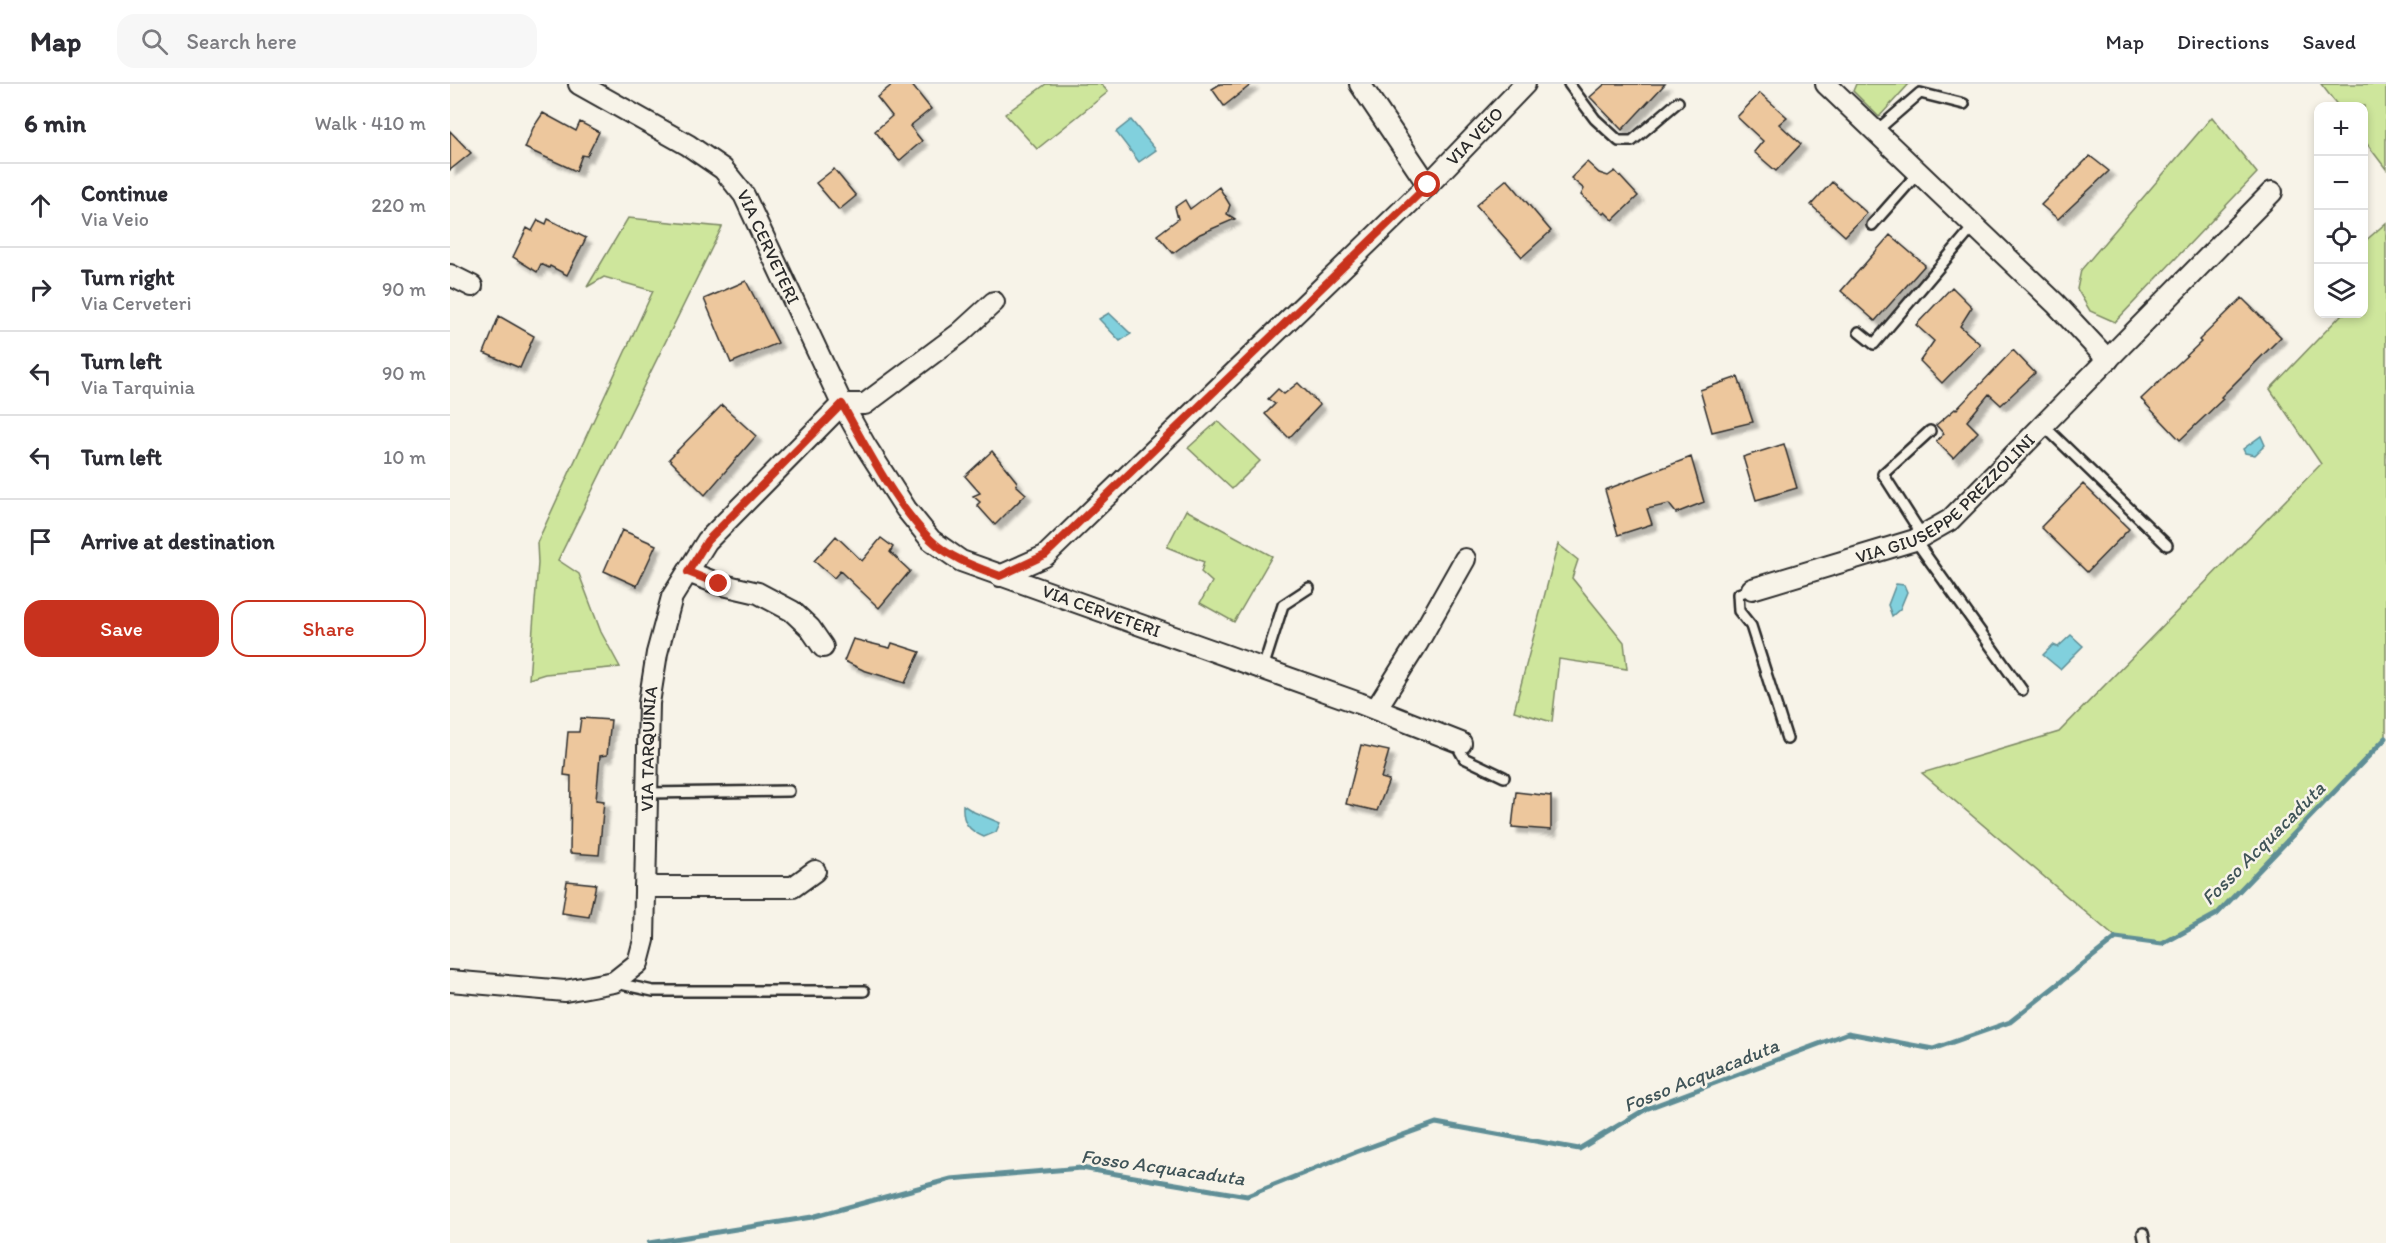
<!DOCTYPE html>
<html lang="en">
<head>
<meta charset="utf-8">
<style>
	body { margin:0; font-family:Itim,sans-serif; background:#f7f7f7; color:#2b2b33 }
	.controls { position:absolute; right:18px; top:18px; display:grid; overflow:hidden; border-radius:12px; box-shadow:0 3px 9px #0003 }
	.controls button { width:54px; height:54px; display:grid; place-items:center; padding:0; border:0; border-bottom:2px solid #e1e1e2; background:#fff; color:#2b2b33; font:30px sans-serif }
	.stop { position:absolute; width:18px; height:18px; margin:-14px; border:4px solid #c8321e; border-radius:50%; background:#fff }
	.stop.end { background:#c8321e; border-color:#fff; box-shadow:0 2px 6px #0008 }
	.list { margin:0; padding:0; list-style:none }
	h2 { display:flex; justify-content:space-between; align-items:center; height:78px; margin:0; padding:0 24px; font-size:26px }
	h2 small { font-size:20px; font-weight:400; color:#7c7c81 }
	.list li { display:grid; grid-template-columns:39px 1fr auto; gap:18px; align-items:center; box-sizing:border-box; height:84px; padding:0 24px; border-top:2px solid #e1e1e2 }
	.list b { display:block; font-size:22px; white-space:nowrap }
	.list p { margin:0; font-size:20px; white-space:nowrap; color:#7c7c81 }
	.list em { font-size:20px; font-style:normal; color:#7c7c81 }
	.actions { display:flex; gap:12px; padding:18px 24px }
	.actions a { flex:1; padding:14px 0; border:2px solid #c8321e; border-radius:18px; text-align:center; font-size:21px; color:#c8321e }
	.actions .main { background:#c8321e; color:#fff }
	.icon { flex:none; width:33px; height:33px; fill:none; stroke:currentColor; stroke-width:2; stroke-linecap:round; stroke-linejoin:round }
	.map { position:relative; flex:none; width:1936px; height:1159px; overflow:hidden }
	header { display:flex; align-items:center; gap:36px; box-sizing:border-box; height:84px; padding:0 30px; background:#fff; border-bottom:2px solid #e1e1e2 }
	header strong { font-size:28px }
	nav { display:flex; gap:33px; margin-inline-start:auto; font-size:21px }
	.search { width:420px; height:54px; background:#f7f7f7; display:flex; align-items:center; gap:15px; box-sizing:border-box; padding:0 21px; border-radius:18px; color:#7c7c81; font-size:22px }
	main { display:flex }
	aside { flex:1; background:#fff }
	.map>svg:first-child { display:block }
	.green { fill:#cee69c; stroke:#7c8864; stroke-width:1.5 }
	.water { fill:#81d0dd; stroke:#5f8e96; stroke-width:1.5 }
	.lines { fill:none; stroke-linecap:round; stroke-linejoin:round }
	.stream { stroke:#5f8e96; stroke-width:5 }
	.building { fill:#edc79d; stroke:#2b2b2b; stroke-width:1.5; filter:url(#shadow) }
	.lane-casing { stroke:#2b2b2b; stroke-width:14 }
	.street-casing { stroke:#2b2b2b; stroke-width:24 }
	.lane { stroke:#f7f3e8; stroke-width:9 }
	.street { stroke:#f7f3e8; stroke-width:20 }
	.route { stroke:#c8321e; stroke-width:8 }
	.labels { text-anchor:middle; stroke-width:5; stroke-linejoin:round; paint-order:stroke }
	.street-label { font-size:18px; fill:#2b2b2b; stroke:#f7f3e8 }
	.water-label { font-size:20px; font-style:italic; fill:#405458; stroke:#f7f3e8 }
</style>
</head>
<body>
<header>
<strong>Map</strong>
<div class="search"><svg class="icon" aria-label="search" viewBox="0 0 24 24"><circle cx="10" cy="10" r="6"/><path d="M15 15l6 6"/></svg>Search here</div>
<nav><a>Map</a><a>Directions</a><a>Saved</a></nav>
</header>
<main>
<aside>
<h2>6 min<small>Walk · 410 m</small></h2>
<ul class="list">
<li><svg class="icon" aria-label="ahead" viewBox="0 0 24 24"><path d="M12 20V5M6 11l6-6 6 6"/></svg><div><b>Continue</b><p>Via Veio</p></div><em>220 m</em></li>
<li><svg class="icon" aria-label="right" viewBox="0 0 24 24"><path d="M7 20v-9h11M14 6l5 5-5 5"/></svg><div><b>Turn right</b><p>Via Cerveteri</p></div><em>90 m</em></li>
<li><svg class="icon" aria-label="left" viewBox="0 0 24 24"><path d="M17 20v-9H6M10 6l-5 5 5 5"/></svg><div><b>Turn left</b><p>Via Tarquinia</p></div><em>90 m</em></li>
<li><svg class="icon" aria-label="left" viewBox="0 0 24 24"><path d="M17 20v-9H6M10 6l-5 5 5 5"/></svg><div><b>Turn left</b></div><em>10 m</em></li>
<li><svg class="icon" aria-label="arrive" viewBox="0 0 24 24"><path d="M6 21V4h12l-3 4 3 4H6"/></svg><div><b>Arrive at destination</b></div></li>
</ul>
<div class="actions"><a class="main">Save</a><a>Share</a></div>
</aside>
<div class="map">
<svg width="1936" height="1159" viewBox="0 0 1936 1159">
	<defs>
		<filter id="shadow"><feDropShadow dx="5.5" dy="5.5" stdDeviation="1.5" flood-color="#0004"/></filter>
	</defs>
	<rect width="100%" height="100%" fill="#f7f3e8"/>
	<filter id="ink" filterUnits="userSpaceOnUse"><feTurbulence type="fractalNoise" baseFrequency=".0167" numOctaves="2"/><feDisplacementMap in="SourceGraphic" scale="12" xChannelSelector="R" yChannelSelector="G"/><feConvolveMatrix kernelMatrix="1 2 1 2 8 2 1 2 1" color-interpolation-filters="sRGB"/></filter>
	<g filter="url(#ink)">
		<path class="green" d="M596 0H651L658 8 587 65 555 30Z
			M1406 0H1459L1429 33 1403 7Z
			M1871 0H1936V85L1914 56V22H1888Z
			M1762 33 1807 89 1665 238 1640 227 1627 205 1631 186Z
			M178 134 272 143 108 476 129 490 151 548 170 583 95 590 79 595 88 479 87 459 203 207 154 193 137 203Z
			M1936 139V654L1767 830 1712 860 1666 854 1472 689 1609 648 1871 380 1820 305 1892 230H1914V158Z
			M768 337 810 377 782 405 738 364Z
			M736 426 822 472 784 538 750 519 762 498 751 488 754 478 717 463Z
			M1108 460 1128 476 1122 494 1174 558 1177 585 1109 575 1102 638 1064 627Z"/>
		<path class="water" d="M681 36 706 66 689 78 666 48Z
			M659 229 681 250 670 257 649 235Z
			M1811 352 1815 361 1805 371 1795 369 1793 365Z
			M1446 500 1454 501 1457 508 1450 525 1442 532 1438 521Z
			M1621 551 1633 562 1610 585 1593 571 1603 561 1608 563Z
			M513 721 524 728 550 739 546 748 534 753C518 746 512 738 513 721Z"/>
		<g class="lines">
			<path class="stream" d="M199 1159 362 1133 501 1095 631 1084 797 1112 906 1068 986 1039 1129 1065 1196 1025 1398 949 1483 965 1560 938 1666 854 1712 860 1767 830 1936 654"/>
		</g>
		<path class="building" d="M443 0H461L481 25 460 42 472 57 449 77 425 47 442 32 427 13Z
			M770 0H802L774 22 762 5Z
			M1155 0H1215L1172 46 1140 13Z
			M1310 9 1337 33 1329 40 1351 60 1326 87 1304 68 1313 57 1287 33Z
			M93 29 126 47 130 38 149 48 137 72 132 71 126 87 75 64 83 44Z
			M0 47 21 69 0 86Z
			M1640 72 1659 87 1608 135 1591 121Z
			M1137 78 1149 89 1158 92 1165 87 1188 112 1163 136 1155 128 1153 130 1131 111 1134 105 1121 94Z
			M384 85 406 112 389 126 366 99Z
			M1057 95 1101 147 1072 173 1026 121Z
			M1382 98 1417 129 1395 152 1361 121Z
			M769 103 780 121 777 130 785 135 750 150 723 169 707 151 728 135 725 123 735 116 740 125Z
			M98 135 136 154 117 191 100 182 99 184 91 180 87 188 63 173 77 144 82 147 88 136 96 140Z
			M1440 151 1475 181 1425 237 1391 207Z
			M296 197 328 259 281 279 254 215Z
			M1502 203 1522 223 1510 242 1530 260 1492 299 1470 277 1484 257 1466 241Z
			M1792 214 1831 253 1771 313 1773 315 1730 356 1691 315 1751 258 1749 256Z
			M49 232 84 252 70 284 34 269Z
			M1563 266 1585 289 1551 321 1539 310 1517 337 1528 348 1503 374 1486 357 1494 350 1486 341 1505 325 1506 326Z
			M1288 293 1303 338 1262 348 1250 306Z
			M848 299 870 321 839 354 815 330 825 320 818 315 828 305 834 310Z
			M272 321 306 352 255 411 219 375Z
			M1334 360 1347 404 1306 416 1293 373Z
			M542 367 567 398 566 401 576 410 545 441 527 421 530 418 523 412 530 409 515 392Z
			M1241 373 1254 418 1226 429 1219 420 1197 425 1202 440 1168 451 1155 406Z
			M1633 400 1679 445 1637 488 1591 443Z
			M172 446 206 461 187 502 154 487Z
			M386 452 412 477 431 454 443 463 440 468 460 487 429 524 390 487 384 494 364 477Z
			M403 555 440 564 442 559 470 568 455 599 413 586 394 577Z
			M131 634 161 636 157 671 150 672 146 716 154 717 149 771 120 769 121 692 114 691 118 648H129Z
			M911 661 939 667 931 694 939 696 927 727 896 720Z
			M1066 708 1101 712V746L1062 743Z
			M117 797 146 800 139 833 112 829Z"/>
		<g class="lines">
			<defs>
				<path id="lane" d="M1119 0 1145 35 1169 57H1182L1228 18
					M1425 48 1470 9 1514 20
					M1422 141 1468 89
					M1409 248 1424 260 1524 142
					M1593 341 1717 461
					M1472 451 1433 390 1480 347
					M1465 456 1572 606
					M1302 505 1288 510 1289 527 1301 542 1337 655
					M813 584 833 521 859 504
					M1011 659 1010 667 1014 674 1054 693
					M197 709 339 707
					M166 899 203 907H414
					M1693 1149 1695 1159"/>
				<g id="street">
					<path id="s1" d="M129 0 238 61 273 85 294 111 392 320 415 361 456 425 481 456 511 477 909 619 1011 659"/>
					<path d="M910 0 978 101"/>
					<path d="M1376 0 1606 220 1658 276"/>
					<path d="M0 191 22 202"/>
					<path d="M238 488 269 500 308 509 342 527 360 544 373 563"/>
					<path id="s2" d="M550 492 595 472 978 101 1075 0"/>
					<path id="s3" d="M1302 505 1465 456 1500 436 1822 108"/>
					<path d="M926 625 967 560 1015 475"/>
					<path d="M195 803H343L365 787"/>
					<path id="s4" d="M0 897 115 907 164 898 188 879 194 856 199 619 207 569 222 513 257 457 392 320H415L510 249 544 218"/>
				</g>
			</defs>
			<use href="#lane" class="lane-casing"/>
			<use href="#street" class="street-casing"/>
			<use href="#lane" class="lane"/>
			<use href="#street" class="street"/>
		</g>
	</g>
	<g class="lines" filter="url(#ink)">
		<path class="route" d="M269 500 238 488 257 457 392 320C416 363 445 420 480 455 499 474 526 483 550 492L595 471 978 101"/>
	</g>
	<g class="labels">
		<g class="street-label">
			<text dy="6" stroke="none"><textPath href="#s2" startOffset="650">VIA VEIO</textPath></text>
			<text dy="6" stroke="none"><textPath href="#s1" startOffset="258">VIA CERVETERI</textPath></text>
			<text dy="6" stroke="none"><textPath href="#s3" startOffset="218">VIA GIUSEPPE PREZZOLINI</textPath></text>
			<text dy="6" stroke="none"><textPath href="#s1" startOffset="780">VIA CERVETERI</textPath></text>
			<text dy="6" stroke="none"><textPath href="#s4" startOffset="411">VIA TARQUINIA</textPath></text>
		</g>
		<g class="water-label">
			<text transform="translate(1813 759) rotate(-45)" y="7">Fosso Acquacaduta</text>
			<text transform="translate(1251 991) rotate(-22)" y="7">Fosso Acquacaduta</text>
			<text transform="translate(713 1083) rotate(8)" y="7">Fosso Acquacaduta</text>
		</g>
	</g>
</svg>
<div class="controls">
<button>+</button>
<button>−</button>
<button><svg class="icon" aria-label="locate" viewBox="0 0 24 24"><circle cx="12" cy="12" r="6"/><path d="M12 2v4M12 18v4M2 12h4M18 12h4"/></svg></button>
<button><svg class="icon" aria-label="layers" viewBox="0 0 24 24"><path d="M12 4l9 5-9 5-9-5zM3 14l9 5 9-5"/></svg></button>
</div>
<div class="stop" style="left:978px;top:101px"></div>
<div class="stop end" style="left:269px;top:500px"></div>
</div>
</main>
</body>
</html>
